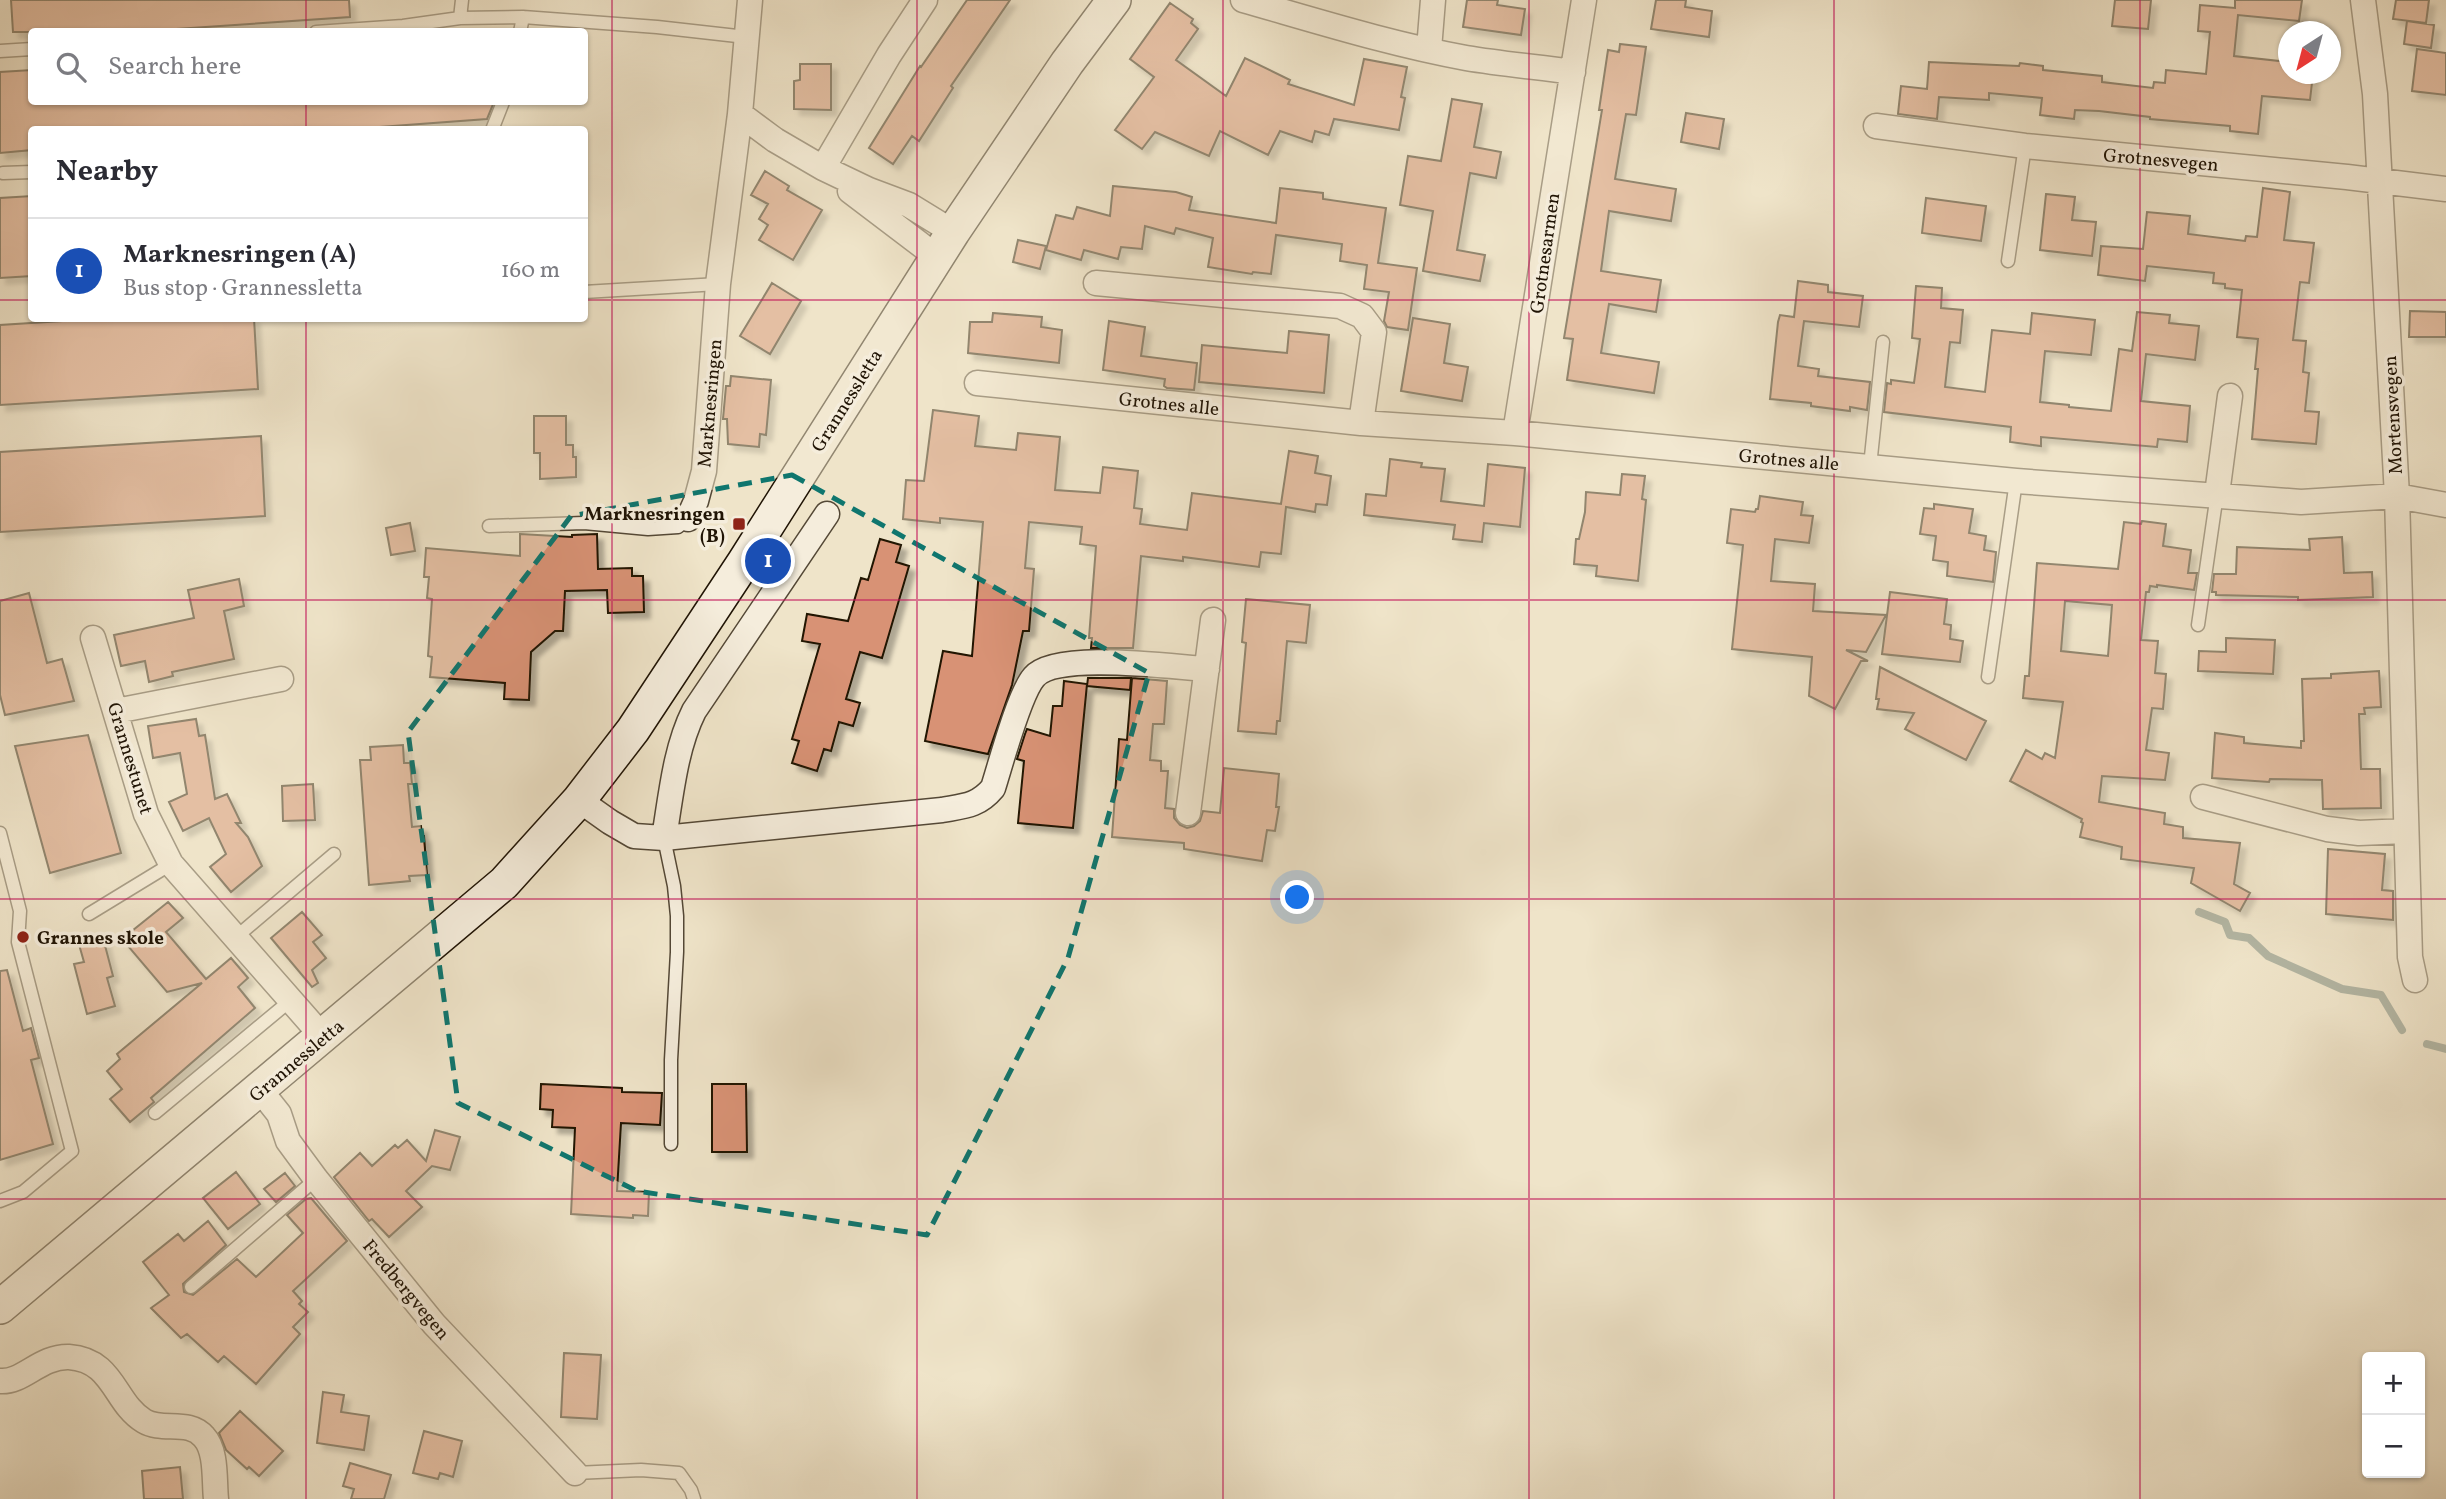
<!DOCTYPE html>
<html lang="en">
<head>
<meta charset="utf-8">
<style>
	body { margin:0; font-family:Vollkorn,serif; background:#f2f2f3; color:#2b2b33 }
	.controls { position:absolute; right:21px; bottom:21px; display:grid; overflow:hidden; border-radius:7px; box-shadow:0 2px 5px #0004 }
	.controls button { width:63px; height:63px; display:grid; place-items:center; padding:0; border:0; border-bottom:2px solid #e1e1e2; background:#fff; color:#2b2b33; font:35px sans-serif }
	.compass { position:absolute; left:2278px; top:21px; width:63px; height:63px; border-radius:50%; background:#fff; box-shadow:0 2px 5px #0004; rotate:216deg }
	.you { position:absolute; left:1298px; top:898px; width:24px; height:24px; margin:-18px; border:5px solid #fff; border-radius:50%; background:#1a73e8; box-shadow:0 0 0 10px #1a73e833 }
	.badge { display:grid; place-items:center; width:46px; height:46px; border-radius:50%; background:#b45309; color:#fff; font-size:23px; font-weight:700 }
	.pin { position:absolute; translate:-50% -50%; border:4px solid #fff; box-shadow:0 2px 7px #0006 }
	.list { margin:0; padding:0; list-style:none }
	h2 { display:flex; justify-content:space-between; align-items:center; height:91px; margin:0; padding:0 28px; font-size:30px }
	h2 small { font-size:23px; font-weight:400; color:#7c7c81 }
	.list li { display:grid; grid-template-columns:46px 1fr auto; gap:21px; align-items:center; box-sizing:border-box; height:105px; padding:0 28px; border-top:2px solid #e1e1e2 }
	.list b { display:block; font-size:26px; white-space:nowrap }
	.list p { margin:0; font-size:23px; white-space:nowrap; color:#7c7c81 }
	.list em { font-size:23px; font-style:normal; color:#7c7c81 }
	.icon { flex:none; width:38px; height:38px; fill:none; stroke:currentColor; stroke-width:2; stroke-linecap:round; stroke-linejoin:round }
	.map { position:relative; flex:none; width:2446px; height:1499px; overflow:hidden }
	.search { position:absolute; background:#fff; box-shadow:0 2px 5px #0004; left:28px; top:28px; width:560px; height:77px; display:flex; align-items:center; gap:18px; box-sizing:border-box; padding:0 24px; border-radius:7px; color:#7c7c81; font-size:26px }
	.panel { position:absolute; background:#fff; box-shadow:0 2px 5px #0004; left:28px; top:126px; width:560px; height:196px; border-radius:7px }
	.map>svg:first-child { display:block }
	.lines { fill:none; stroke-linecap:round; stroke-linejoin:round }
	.stream { stroke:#697a72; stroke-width:8 }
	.building { fill:#d89274; stroke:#201405; stroke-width:2; fill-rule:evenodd; filter:url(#shadow) }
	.lane-casing { stroke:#544836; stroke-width:15 }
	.street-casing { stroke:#544836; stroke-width:27 }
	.secondary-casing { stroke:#201405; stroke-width:36 }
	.lane { stroke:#f5eddc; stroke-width:12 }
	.street { stroke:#f5eddc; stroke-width:24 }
	.secondary { stroke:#f5eddc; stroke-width:33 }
	.marked { fill:none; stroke:#0f766e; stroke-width:5; stroke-dasharray:14 9; stroke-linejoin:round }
	.grid { fill:none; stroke:#c2185b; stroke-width:2; stroke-opacity:0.55 }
	.poi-dot { fill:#8f2418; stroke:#f5eddc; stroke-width:2.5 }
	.labels { text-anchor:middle; stroke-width:7; stroke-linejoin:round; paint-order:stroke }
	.street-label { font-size:19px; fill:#201405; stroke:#f5eddc }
	.poi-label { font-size:19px; font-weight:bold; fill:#201405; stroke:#f5eddc; text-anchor:end }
</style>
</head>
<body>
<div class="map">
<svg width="2446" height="1499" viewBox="0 0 2446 1499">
	<defs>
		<filter id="shadow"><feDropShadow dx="6" dy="6" stdDeviation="2" flood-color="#0004"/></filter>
	</defs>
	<rect width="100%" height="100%" fill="#efe4c9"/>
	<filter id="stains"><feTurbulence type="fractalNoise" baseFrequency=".00286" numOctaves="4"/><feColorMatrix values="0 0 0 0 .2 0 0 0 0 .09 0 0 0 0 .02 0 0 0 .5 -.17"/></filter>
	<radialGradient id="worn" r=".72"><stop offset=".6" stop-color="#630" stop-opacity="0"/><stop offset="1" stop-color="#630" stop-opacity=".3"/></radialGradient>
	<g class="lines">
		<path class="stream" d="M2199 912 2225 922 2230 935 2249 938 2268 956 2342 989 2381 995 2402 1030
			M2427 1044 2446 1049"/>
	</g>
	<path class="building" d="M11 0H349L350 17 132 32H13Z
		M967 0H1010L951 86 953 88 919 141 912 136 893 164 869 148 920 66 921 67Z
		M1467 0H1498L1497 5 1525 9 1521 35 1463 27Z
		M1656 0H1686L1685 7 1712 11 1709 37 1651 29Z
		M2115 0H2151L2148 29 2112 26Z
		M2235 0H2302L2299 21 2238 15 2234 56 2288 62V74H2313L2310 100 2262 96 2258 134 2230 131V126L2150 119V117L2099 111 2075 110 2074 119 2040 115 2042 98 1989 93V100L1939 97 1937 119 1898 114 1901 86 1927 89 1929 62 2019 66 2020 63 2043 66V70L2102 76V82L2153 88 2154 82 2165 83 2166 70 2206 74 2210 32 2198 31 2200 5 2235 8Z
		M2396 0H2429L2426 23 2393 19Z
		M1170 3 1193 19 1191 23 1198 29 1176 60 1226 96 1245 58 1290 80 1288 84 1354 105 1364 59 1407 67 1401 97 1405 98 1399 130 1334 119 1329 135 1315 131 1312 142 1280 131 1268 155 1220 131 1209 156 1155 132 1142 149 1115 130 1154 77 1130 59Z
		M2407 21 2434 25 2431 48 2404 44Z
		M1620 44 1646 47 1636 115 1626 114 1615 179 1676 189 1671 221 1609 211 1601 271 1661 280 1656 312 1609 304 1601 353 1659 362 1654 393 1567 380 1573 339 1564 338 1602 110H1599L1608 50 1619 52Z
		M2417 49 2446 53V95L2412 91Z
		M800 64H831V110L794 109V81L800 80Z
		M32 70V102H494L487 119 339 130H32V150L0 153V72Z
		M1452 99 1482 104 1474 147 1501 152 1496 178 1470 173 1457 250 1485 255 1480 281 1423 271 1433 211 1400 205 1408 156 1441 161Z
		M1686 113 1724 119 1719 149 1681 142Z
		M765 171 789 186 787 190 822 210 793 260 759 240 768 225 759 219 768 204 751 195Z
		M1113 186 1176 192 1192 197 1189 210 1276 223 1280 188 1323 193V199L1386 208 1378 263 1417 268 1408 330 1387 327 1384 321 1389 292 1364 289 1367 265 1340 261 1342 244 1276 235 1271 274 1253 272 1252 274 1208 267 1213 238 1176 228 1174 234 1145 226 1142 249 1121 247 1118 259 1084 250 1081 260 1046 250 1056 215 1073 219 1077 207 1110 216Z
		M2263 188 2290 192 2284 240 2314 243 2309 283 2300 282 2293 340 2306 341 2303 372 2309 373 2305 411 2319 412 2316 444 2252 439 2258 369H2255L2258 339 2237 337 2242 290 2225 288V284L2213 283 2214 273 2147 266 2145 281 2098 275 2101 246 2143 249 2147 212 2190 216 2188 234 2245 241 2246 236 2257 237Z
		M2046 194 2075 197 2072 220 2096 222 2092 256 2040 250Z
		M32 196V276L0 278V198Z
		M1926 198 1986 206 1981 241 1922 233Z
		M1018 240 1046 246 1040 269 1013 262Z
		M1798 281 1828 285V292L1863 296 1859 327 1804 321 1798 366 1819 369 1818 376 1870 382 1867 410 1850 407V411L1811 406V403L1770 399 1778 322 1780 315 1794 317Z
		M772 283 801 301 770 354 740 336Z
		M1916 286 1942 288 1941 308 1963 310 1960 343 1950 342 1945 387 1985 392 1992 330 2030 334 2032 313 2095 320 2091 355 2045 351 2040 402 2069 405V407L2111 411 2119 349 2132 351 2137 312 2170 315 2169 323 2199 326 2195 360 2146 354 2141 401 2190 406 2187 442 2158 439 2157 447 2041 437V446L2010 442 2011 427 1884 412 1887 383 1891 384V380L1914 383 1920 339 1912 338Z
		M2410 311 2446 312V337H2409Z
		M993 313 1042 317 1041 327 1062 330 1059 363 968 353 970 322H992Z
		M110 318H254L258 389 0 405V325Z
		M1413 318 1450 324 1444 363 1468 367 1462 401 1401 391Z
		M1109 321 1145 327 1141 356 1197 363 1194 390 1167 388 1164 386 1165 379 1103 370Z
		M1289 331 1329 335 1324 393 1199 382 1202 345 1287 353Z
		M731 376 771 380 766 435 760 434 759 447 728 444 727 419H723L726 386H730Z
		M933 410 979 416 975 446 1016 450 1018 433 1060 437 1055 490 1100 493 1103 467 1138 471 1134 508 1142 509 1140 524 1187 530 1192 493 1281 504 1289 451 1318 456 1315 473 1331 476 1327 505 1316 504 1315 512 1286 507 1281 554 1261 552 1259 567 1183 557V561L1141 556 1133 648H1091L1092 638H1089L1096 546 1080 544 1082 527 1029 522 1025 568 1034 569 1029 631H1023L1012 685 988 754 925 741 943 651 972 656 983 522 940 518V523L903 519 906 480 924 481Z
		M534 416H566V445H573V457H576V477L540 479V453H534Z
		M261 436 265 516 0 532V452Z
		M1390 459 1422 463 1421 467 1445 469 1441 501 1484 506 1488 464 1525 468 1520 527 1484 523 1482 542 1453 539 1455 525 1364 515 1366 494 1386 496Z
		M1622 474 1645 476 1642 499 1646 500 1638 581 1596 576 1597 566 1574 564 1576 539H1579L1585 512 1586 492 1620 495Z
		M1760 496 1803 502 1801 515 1813 516 1809 543 1775 539 1771 581 1815 584 1813 611 1886 615 1866 652 1846 650 1868 661H1861L1835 709 1809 696 1812 657 1732 649 1743 545 1727 543 1731 509 1755 512 1756 509H1758Z
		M1934 504 1973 509 1969 533 1986 536 1984 550 1996 552 1993 582 1947 576 1948 562 1933 560 1936 536 1920 534 1924 508 1934 509Z
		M2142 521 2166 524 2163 546 2191 550 2188 573H2197L2194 590 2157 585V587L2150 586 2149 592H2146L2141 640 2158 641 2155 673 2166 674 2163 709 2152 708 2146 750 2169 753 2165 780 2102 776 2099 802 2165 813 2164 824 2183 827V838L2240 843 2234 884 2250 893 2240 911 2191 883 2194 868 2121 859 2122 847 2080 837 2083 823 2081 822 2082 819 2010 781 2026 750 2042 759 2045 753 2055 758 2063 702 2023 698 2025 676H2029L2037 563 2118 569 2124 522 2141 524ZM2065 601 2112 605 2108 656 2061 651Z
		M410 523 415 551 391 555 386 528Z
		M520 534 572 537V535L597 534 598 569 632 568V576H643L644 612 608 613 607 590 565 591 563 631H555L531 652 529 700 504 699 505 683 430 677 432 657 428 656 432 599 427 598 429 577H424L426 548 520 556Z
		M2342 537 2344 573 2372 572 2373 597 2298 600V597L2216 595V592H2212L2214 574H2236L2237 547 2310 550 2309 539Z
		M880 539 901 545 896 562 909 566 882 658 860 652 846 699 860 703 853 726 839 722 831 751 824 749 817 771 792 763 799 741 792 739 820 644 802 641 807 614 848 621 861 578 868 580Z
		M239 579 244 606 224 611 234 659 172 672 173 676 149 682 145 661 121 666 114 635 194 618 188 590Z
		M1890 592 1947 599 1944 624 1951 625 1950 639 1963 641 1960 662 1882 654Z
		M29 593 47 663 62 659 74 701 5 715 0 695V601Z
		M1246 599 1310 605 1306 643 1287 641 1280 721H1277L1276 734 1238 731 1246 643 1242 642Z
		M2226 638 2275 640 2273 674 2198 671 2199 651 2226 652Z
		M1880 667 1986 721 1966 760 1905 729 1914 713 1877 709 1879 699H1876Z
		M2379 671 2381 707 2364 708 2365 714H2359L2361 769H2380L2381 808 2323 809 2322 780 2270 779 2269 782 2212 778 2215 733 2244 737V743L2301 748V741H2304L2302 679 2331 678V674Z
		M1088 678H1131L1130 690 1087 686Z
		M1132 678 1167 681 1164 724H1153L1150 760 1161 761V771H1168L1165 808 1174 809V818L1180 825 1187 828 1194 826 1200 821 1203 811 1220 813 1224 768 1279 774 1276 807H1279L1275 831 1267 830 1262 861 1184 849V843L1112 837 1119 739 1127 740Z
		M1064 681 1087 684 1073 828 1018 823 1024 761 1017 759 1025 734 1027 729 1050 736 1053 706H1062Z
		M196 719 199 736 205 735 215 799 227 794 241 823H236L248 837 262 866 231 892 210 867 226 854 209 818 183 831 169 802 187 794 180 753 153 758 148 726Z
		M88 735 121 853 50 873 15 746Z
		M403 745 404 763H410L412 784H408L412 827 421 826 422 836H424L427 875 409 876 410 881 369 885 360 760H371L370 747Z
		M313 784 315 820 283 821 282 786Z
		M2328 849 2385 854 2382 890 2393 891V920L2326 914Z
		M168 902 183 918 166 932 206 979 231 958 248 978 238 987 255 1008 151 1098 154 1102 130 1122 110 1099 122 1089 107 1071 120 1059 117 1054 202 983 167 992 122 939Z
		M302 912 322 935 313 942 326 958 312 970 318 983 312 987 271 938Z
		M102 934 113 976 107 978 115 1006 87 1014 74 964 84 962 78 941Z
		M7 970 23 1031 31 1028 39 1058 31 1060 53 1144 0 1160V971Z
		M541 1084 622 1088V1092L662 1093 660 1125 621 1123 617 1191 649 1192 648 1216 633 1215V1218L571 1214 575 1128 552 1127 553 1110 540 1109Z
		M712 1084H746L747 1152H712Z
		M435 1130 460 1137 450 1170 432 1166 406 1191 422 1207 389 1237 372 1219 369 1221 334 1177 360 1153 372 1166 395 1145 398 1148 407 1140 426 1161Z
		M236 1172 260 1204 228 1229 203 1198Z
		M285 1173 295 1186 276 1202 264 1189Z
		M311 1198 347 1241 293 1291 302 1301 299 1304 308 1312 293 1327 300 1334 256 1384 224 1356 218 1362 187 1334 181 1338 151 1308 169 1295 143 1262 178 1234 184 1241 208 1221 226 1245 183 1284 184 1292 193 1295 237 1259 256 1277 303 1233 287 1215 306 1199Z
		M564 1353 601 1355 597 1419 561 1417Z
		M323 1392 344 1395 341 1412 369 1416 364 1450 317 1443Z
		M240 1411 283 1451 259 1476 249 1467 247 1469 226 1450 219 1433Z
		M424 1431 462 1441 453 1477 440 1473 438 1479 413 1473Z
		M350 1463 391 1475 384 1499H351L354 1489 343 1486Z
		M180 1467 183 1499H144L142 1471Z"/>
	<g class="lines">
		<defs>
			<path id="lane" d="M460 18 462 0
				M316 32 403 26 460 18 523 17 657 27 746 37
				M520 32 523 17
				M0 51 32 49
				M492 130 503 102
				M3 173 32 172
				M2008 261 2025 146
				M584 292 718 284
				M1870 466 1883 342
				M489 526 584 523 648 529 678 527 688 519
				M2198 625 2217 494
				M1988 677 2016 481
				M0 833 20 911 18 942 72 1151 23 1192 0 1201
				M664 838 674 886 677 916V952L671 1060V1144
				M89 914 171 864
				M235 938 334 854
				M155 1113 291 1000
				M191 1287 316 1179
				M575 1473 641 1470 679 1473 691 1490 694 1499"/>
			<path id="street" d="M1243 0C1317 21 1390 44 1466 58 1502 64 1537 67 1573 72
				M2363 0 2375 94 2397 496 2410 957 2415 980
				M1429 49 1433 0
				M740 114 775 140 823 168 869 190 909 205 953 232
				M1876 126 2025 146 2347 177 2446 189
				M823 168 889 55 925 0
				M850 191 937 257
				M1096 283 1340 306 1362 316 1374 332 1361 423
				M977 383 1361 423 1515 433 2016 481 2301 502 2397 496 2446 505
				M1515 433 1584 0
				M2217 494 2230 396
				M688 519 696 501 704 471 718 284 740 114 750 0
				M93 638 146 814 171 864 323 1037
				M116 711 281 679
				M2203 797 2327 829 2359 833 2406 831
				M579 800 610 822 634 836 664 838 942 810C964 806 978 806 993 788 1001 763 1019 694 1034 677 1056 651 1172 667 1207 669
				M1188 813 1213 620
				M664 838C671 796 675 749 694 711L827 514
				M260 1090 279 1114 288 1141 316 1179 434 1324 575 1473
				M0 1381C23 1383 40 1356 69 1357 114 1360 114 1403 144 1421 162 1432 189 1419 204 1437 217 1451 214 1481 216 1499"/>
			<path id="secondary" d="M0 1307 504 883 579 800 633 730 744 562 953 232 1067 63 1114 0"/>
		</defs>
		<use href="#lane" class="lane-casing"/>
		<use href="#street" class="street-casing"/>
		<use href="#secondary" class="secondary-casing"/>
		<use href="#lane" class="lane"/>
		<use href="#street" class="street"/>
		<use href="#secondary" class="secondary"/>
	</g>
	<path d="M0 0H2446V1499H0ZM792 475 1149 673 1068 958 927 1235 637 1191 458 1103 408 732 571 516Z" fill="#efe4c9" fill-opacity=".55" fill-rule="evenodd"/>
	<path class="marked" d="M792 475 1149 673 1068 958 927 1235 637 1191 458 1103 408 732 571 516Z"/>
	<path class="grid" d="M306 0V32M612 0V1499M917 0V1499M1223 0V1499M1529 0V1499M1834 0V1499M2140 0V1499M306 102V130M0 300H32M584 300H2446M306 318V1499M0 600H2446M0 899H2446M0 1199H2446"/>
	<g class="poi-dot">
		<rect x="732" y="517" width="14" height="14" rx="3.5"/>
		<circle cx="23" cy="937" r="7"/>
	</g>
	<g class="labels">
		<g class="street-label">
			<text transform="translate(2161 159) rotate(5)" y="7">Grotnesvegen</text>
			<text transform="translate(1544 253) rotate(-82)" y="7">Grotnesarmen</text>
			<text transform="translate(846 400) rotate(-58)" y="7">Grannessletta</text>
			<text transform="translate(709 403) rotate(-85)" y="7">Marknesringen</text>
			<text transform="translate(1169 403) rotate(6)" y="7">Grotnes alle</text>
			<text transform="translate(2392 415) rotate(-93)" y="7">Mortensvegen</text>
			<text transform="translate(1789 459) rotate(5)" y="7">Grotnes alle</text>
			<text transform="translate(131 758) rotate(73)" y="7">Grannestunet</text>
			<text transform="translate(296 1060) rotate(-40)" y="7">Grannessletta</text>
			<text transform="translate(407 1289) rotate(50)" y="7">Fredbergvegen</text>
		</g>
		<g class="poi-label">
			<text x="725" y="520">Marknesringen<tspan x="725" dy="22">(B)</tspan></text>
			<text x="37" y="944" text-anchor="start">Grannes skole</text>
		</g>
	</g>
	<rect width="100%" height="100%" filter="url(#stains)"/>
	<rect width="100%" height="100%" fill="url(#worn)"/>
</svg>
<div class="controls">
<button>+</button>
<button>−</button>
</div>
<svg class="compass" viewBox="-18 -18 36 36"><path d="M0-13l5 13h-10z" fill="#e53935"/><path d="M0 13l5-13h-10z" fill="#7c7c81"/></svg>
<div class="you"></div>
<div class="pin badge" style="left:768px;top:561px;background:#1a4fb4">1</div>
<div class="search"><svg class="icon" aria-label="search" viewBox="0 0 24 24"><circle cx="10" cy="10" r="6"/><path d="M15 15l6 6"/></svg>Search here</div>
<section class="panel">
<h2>Nearby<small></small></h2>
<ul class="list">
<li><span class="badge" style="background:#1a4fb4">1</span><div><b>Marknesringen (A)</b><p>Bus stop · Grannessletta</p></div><em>160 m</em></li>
</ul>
</section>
</div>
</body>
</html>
